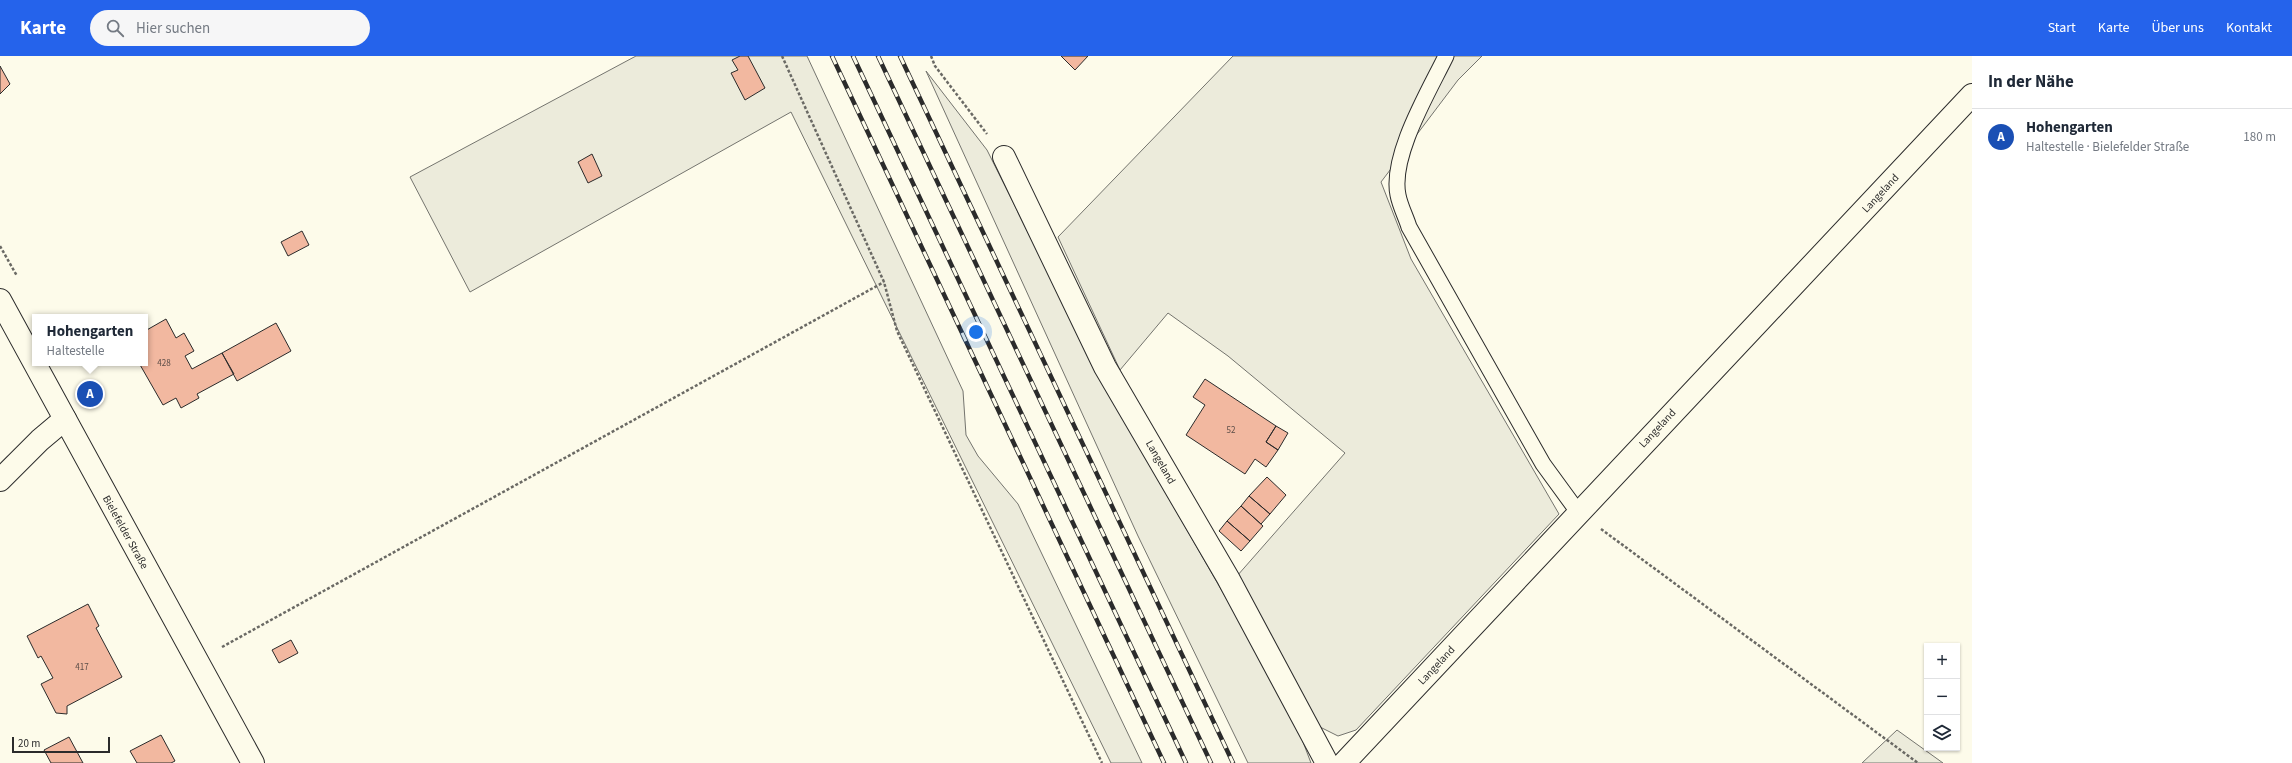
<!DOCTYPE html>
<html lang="de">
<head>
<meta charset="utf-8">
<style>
	body { margin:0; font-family:"Source Sans 3",sans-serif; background:#f6f6f7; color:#1f2937 }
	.controls { position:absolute; right:12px; bottom:12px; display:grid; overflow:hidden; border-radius:0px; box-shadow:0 1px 3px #0004 }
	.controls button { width:36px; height:36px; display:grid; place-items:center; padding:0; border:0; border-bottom:1px solid #e0e1e3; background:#fff; color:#1f2937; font:20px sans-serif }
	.scale { position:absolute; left:12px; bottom:10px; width:98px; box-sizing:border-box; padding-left:4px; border:2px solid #2b2b2b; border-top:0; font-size:11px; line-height:14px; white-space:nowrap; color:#2b2b2b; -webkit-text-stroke:3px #fdfbea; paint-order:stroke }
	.you { position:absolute; left:976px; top:276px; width:14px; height:14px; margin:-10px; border:3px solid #fff; border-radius:50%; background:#1a73e8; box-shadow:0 0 0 6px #1a73e833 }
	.badge { display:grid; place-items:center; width:26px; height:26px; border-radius:50%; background:#2563eb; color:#fff; font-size:13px; font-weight:700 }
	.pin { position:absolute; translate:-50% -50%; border:2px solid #fff; box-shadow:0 1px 4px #0006 }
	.popup { position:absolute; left:32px; top:258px; width:116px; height:52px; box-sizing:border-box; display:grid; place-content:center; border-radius:0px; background:#fff; filter:drop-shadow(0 1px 3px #0005); font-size:13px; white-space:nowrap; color:#747a83 }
	.popup b { font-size:15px; color:#1f2937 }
	.popup::after { content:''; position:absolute; left:50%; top:100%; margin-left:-8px; border:8px solid transparent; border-top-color:#fff }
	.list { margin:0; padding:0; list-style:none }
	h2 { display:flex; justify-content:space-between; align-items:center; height:52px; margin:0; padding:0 16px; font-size:17px }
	h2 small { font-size:13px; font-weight:400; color:#747a83 }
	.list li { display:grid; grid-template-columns:26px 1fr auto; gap:12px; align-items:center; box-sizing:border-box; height:56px; padding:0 16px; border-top:1px solid #e0e1e3 }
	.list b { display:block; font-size:15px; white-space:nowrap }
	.list p { margin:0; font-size:13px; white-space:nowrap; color:#747a83 }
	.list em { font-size:13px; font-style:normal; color:#747a83 }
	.icon { flex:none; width:22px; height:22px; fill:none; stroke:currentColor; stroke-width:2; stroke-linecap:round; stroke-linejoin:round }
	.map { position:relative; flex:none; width:1972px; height:707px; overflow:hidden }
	header { display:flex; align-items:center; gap:24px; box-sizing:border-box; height:56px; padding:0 20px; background:#2563eb; color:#fff }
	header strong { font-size:19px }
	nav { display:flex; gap:22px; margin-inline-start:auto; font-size:14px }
	.search { width:280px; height:36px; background:#f6f6f7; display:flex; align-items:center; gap:10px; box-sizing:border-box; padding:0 14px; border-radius:22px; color:#747a83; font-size:15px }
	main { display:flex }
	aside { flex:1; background:#fff }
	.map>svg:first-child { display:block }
	.green { fill:#ecebdb; stroke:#74746e }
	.building { fill:#f2b8a0; stroke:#2b2b2b }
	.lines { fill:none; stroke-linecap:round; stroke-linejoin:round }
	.service-casing { stroke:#2b2b2b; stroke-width:17 }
	.minor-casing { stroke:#2b2b2b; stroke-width:24 }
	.primary-casing { stroke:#2b2b2b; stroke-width:24 }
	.path { stroke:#6a6964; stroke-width:2.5; stroke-dasharray:3 2; stroke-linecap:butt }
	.service { stroke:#fdfbea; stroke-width:15 }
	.minor { stroke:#fdfbea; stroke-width:22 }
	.primary { stroke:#fdfbea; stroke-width:22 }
	.rail-casing { stroke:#2b2b2b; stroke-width:4.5 }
	.rail { stroke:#fdfbea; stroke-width:3; stroke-dasharray:9; stroke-linecap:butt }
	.labels { text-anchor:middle; stroke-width:3; stroke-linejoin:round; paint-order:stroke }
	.number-label { font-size:9px; fill:#5d4e48 }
	.street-label { font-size:11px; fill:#2b2b2b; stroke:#fdfbea }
</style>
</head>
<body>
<header>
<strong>Karte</strong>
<div class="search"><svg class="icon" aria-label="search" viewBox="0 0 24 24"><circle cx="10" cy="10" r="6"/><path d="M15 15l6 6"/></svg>Hier suchen</div>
<nav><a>Start</a><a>Karte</a><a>Über uns</a><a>Kontakt</a></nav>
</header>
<main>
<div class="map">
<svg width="1972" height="707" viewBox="0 0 1972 707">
	<rect width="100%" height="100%" fill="#fdfbea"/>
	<path class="green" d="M636 0H807L963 335 966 379 978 400 1018 448 1142 707H1111L791 56 470 236 410 121Z
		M1233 0H1482L1458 24 1381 126 1411 203 1559 458 1356 674 1338 680 1320 671 1237 520 1345 397 1228 300 1168 257 1120 314 1058 181Z
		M926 15 987 94 1109 338 1292 657 1311 707H1248L1138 480Z
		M1897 674 1943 707H1862Z"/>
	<path class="building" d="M740 0H748L765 32 745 44 731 17 738 14 732 4Z
		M1061 0H1088L1075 14Z
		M0 10 10 28 0 38Z
		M592 98 602 120 588 127 578 106Z
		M302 175 309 189 288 200 281 186Z
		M166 263 176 282 184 277 194 295 185 300 192 313 222 297 234 318 197 338 199 342 181 352 176 342 163 349 139 307H145V275Z
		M276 267 291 295 237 325 222 297Z
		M1205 323 1276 370 1266 386 1278 394 1266 411 1255 403 1245 418 1186 379 1205 349 1193 341Z
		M1276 370 1288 377 1278 394 1266 386Z
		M1267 421 1286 439 1270 458 1249 440Z
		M1249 440 1270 458 1261 468 1241 450Z
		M1241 450 1263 470 1250 485 1227 465Z
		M1227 465 1250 485 1241 495 1219 475Z
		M88 548 99 570 96 572 122 621 67 650V658L56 657 41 628 53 622 41 600 38 602 27 580Z
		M291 584 298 597 279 607 272 594Z
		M161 679 175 705 171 707H137L130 695Z
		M69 681 83 707H51L44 694Z"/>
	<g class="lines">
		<defs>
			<path id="service" d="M1446 0C1429 35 1390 100 1398 139 1400 150 1406 161 1409 171L1543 408 1578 456"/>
			<path id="minor" d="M1004 101 1105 311 1228 522 1327 707
				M0 424 40 384 65 363
				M1344 707 1972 39"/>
			<path id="primary" d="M0 244 253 707"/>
		</defs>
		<use href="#service" class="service-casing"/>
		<use href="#minor" class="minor-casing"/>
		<use href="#primary" class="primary-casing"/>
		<path class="path" d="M782 0 884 226 897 275 1102 707
			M931 0 935 10 987 78
			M0 190 17 220
			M1601 473 1918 707
			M222 591 884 226"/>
		<use href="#service" class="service"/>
		<use href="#minor" class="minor"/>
		<use href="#primary" class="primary"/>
		<defs>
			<path id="rail" d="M832 0 1164 707
				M853 0 1186 707
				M878 0 1211 707
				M900 0 1233 707"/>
		</defs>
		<use href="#rail" class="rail-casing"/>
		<use href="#rail" class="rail"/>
	</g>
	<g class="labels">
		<g class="number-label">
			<text x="164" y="310">428</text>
			<text x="1231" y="377">52</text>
			<text x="82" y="614">417</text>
		</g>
		<g class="street-label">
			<text transform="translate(1880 137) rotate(-47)" y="4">Langeland</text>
			<text transform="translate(1657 372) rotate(-47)" y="4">Langeland</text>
			<text transform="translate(1161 406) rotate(60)" y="4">Langeland</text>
			<text transform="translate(126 476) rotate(61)" y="4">Bielefelder Straße</text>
			<text transform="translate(1436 609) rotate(-47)" y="4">Langeland</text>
		</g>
	</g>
</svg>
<div class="controls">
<button>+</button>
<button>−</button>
<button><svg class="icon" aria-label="layers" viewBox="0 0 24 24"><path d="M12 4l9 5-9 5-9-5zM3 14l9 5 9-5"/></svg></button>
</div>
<div class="scale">20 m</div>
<div class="you"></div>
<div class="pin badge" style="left:90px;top:338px;background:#1a4fb4">A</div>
<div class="popup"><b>Hohengarten</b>Haltestelle</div>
</div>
<aside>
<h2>In der Nähe<small></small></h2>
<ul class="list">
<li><span class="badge" style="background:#1a4fb4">A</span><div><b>Hohengarten</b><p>Haltestelle · Bielefelder Straße</p></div><em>180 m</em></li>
</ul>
</aside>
</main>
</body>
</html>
